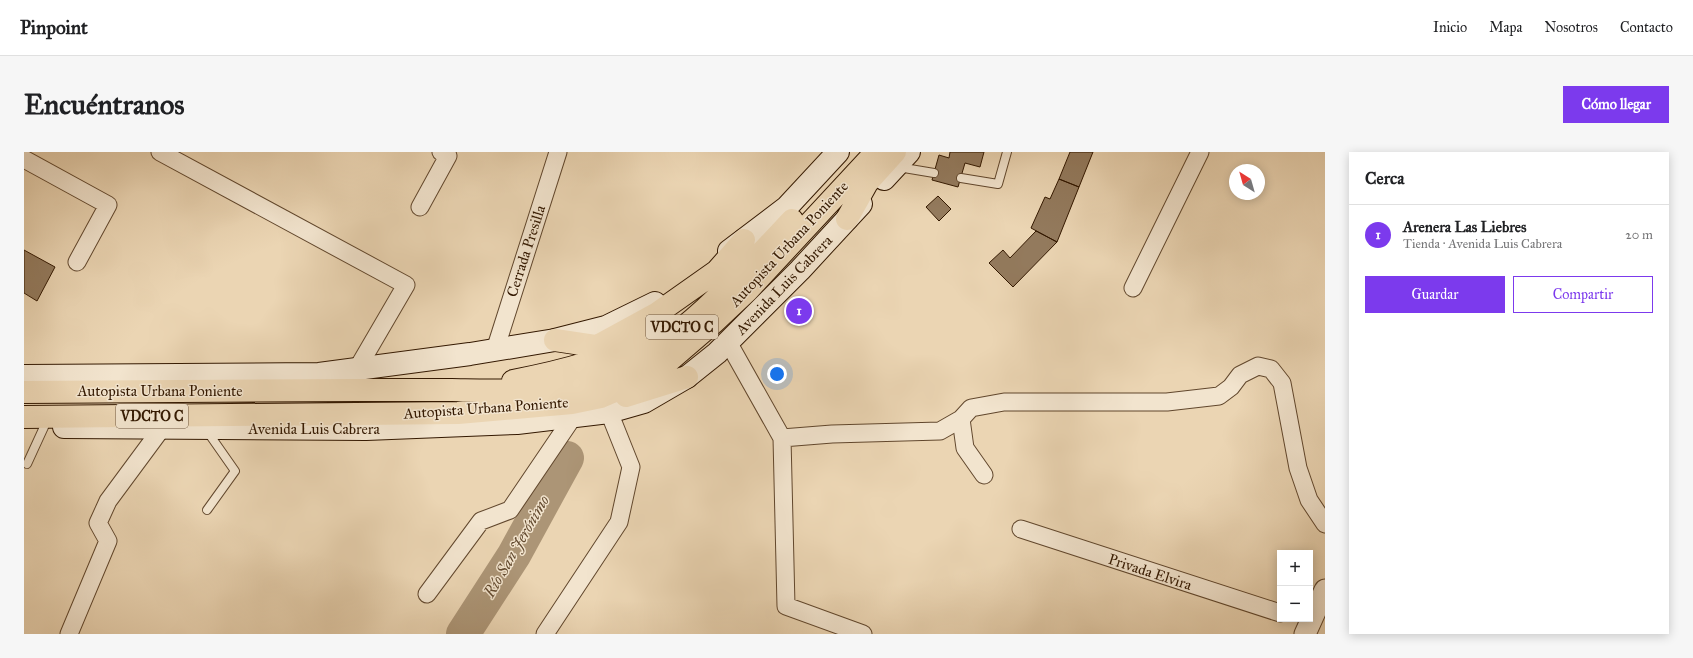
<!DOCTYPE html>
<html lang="es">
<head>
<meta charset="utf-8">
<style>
	body { margin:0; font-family:"IM FELL Great Primer",serif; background:#f6f6f6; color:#202124 }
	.controls { position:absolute; right:12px; bottom:12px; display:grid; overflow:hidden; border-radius:0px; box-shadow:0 2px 10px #0003 }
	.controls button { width:36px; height:36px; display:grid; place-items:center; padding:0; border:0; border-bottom:1px solid #e0e0e0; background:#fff; color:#202124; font:20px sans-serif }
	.compass { position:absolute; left:1205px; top:12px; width:36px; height:36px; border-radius:50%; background:#fff; box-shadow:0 2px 10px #0003; rotate:323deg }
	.you { position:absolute; left:753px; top:222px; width:14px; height:14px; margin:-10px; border:3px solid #fff; border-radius:50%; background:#1a73e8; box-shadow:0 0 0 6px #1a73e833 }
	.badge { display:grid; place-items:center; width:26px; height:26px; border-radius:50%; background:#7c3aed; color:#fff; font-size:13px; font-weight:700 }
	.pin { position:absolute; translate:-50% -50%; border:2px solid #fff; box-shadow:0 1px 4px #0006 }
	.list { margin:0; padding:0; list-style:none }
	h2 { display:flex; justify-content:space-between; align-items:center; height:52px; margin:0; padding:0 16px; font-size:17px }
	h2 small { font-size:13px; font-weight:400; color:#757577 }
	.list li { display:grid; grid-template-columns:26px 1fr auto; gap:12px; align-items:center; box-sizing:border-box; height:60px; padding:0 16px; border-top:1px solid #e0e0e0 }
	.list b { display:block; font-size:15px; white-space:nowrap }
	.list p { margin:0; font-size:13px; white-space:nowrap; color:#757577 }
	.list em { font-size:13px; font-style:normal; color:#757577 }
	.actions { display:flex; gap:8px; padding:12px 16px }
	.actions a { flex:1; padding:9px 0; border:1px solid #7c3aed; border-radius:0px; text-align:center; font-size:14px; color:#7c3aed }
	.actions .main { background:#7c3aed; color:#fff }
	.map { position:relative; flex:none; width:1301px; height:482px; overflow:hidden; border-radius:0px }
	header { display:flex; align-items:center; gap:24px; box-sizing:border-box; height:56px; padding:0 20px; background:#fff; border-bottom:1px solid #e0e0e0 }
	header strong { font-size:19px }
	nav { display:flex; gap:22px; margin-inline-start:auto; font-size:14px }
	.intro { display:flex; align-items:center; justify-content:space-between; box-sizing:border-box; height:96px; padding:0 24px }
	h1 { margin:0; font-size:28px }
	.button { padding:10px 18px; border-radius:0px; background:#7c3aed; color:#fff; font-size:14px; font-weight:700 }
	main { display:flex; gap:24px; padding:0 24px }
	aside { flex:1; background:#fff; border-radius:0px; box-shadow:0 2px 10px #0003 }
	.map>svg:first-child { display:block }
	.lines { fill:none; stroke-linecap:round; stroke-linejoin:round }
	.river { stroke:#ac9576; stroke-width:34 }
	.building { fill:#937a5d; stroke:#331800 }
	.service-casing { stroke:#61472d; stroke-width:10 }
	.minor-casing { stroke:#61472d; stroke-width:19 }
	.tertiary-casing { stroke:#61472d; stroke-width:23 }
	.secondary-casing { stroke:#331800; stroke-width:24 }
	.motorway-casing { stroke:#331800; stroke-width:24 }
	.service { stroke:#f2e4ce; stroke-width:8 }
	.minor { stroke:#f2e4ce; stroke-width:17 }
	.tertiary { stroke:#f2e4ce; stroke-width:21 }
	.secondary { stroke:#f2e4ce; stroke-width:22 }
	.motorway { stroke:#ebd5b3; stroke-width:22 }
	.labels { text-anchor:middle; stroke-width:3; stroke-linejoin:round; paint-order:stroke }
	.shield { fill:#f2e4ce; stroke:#6c553e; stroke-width:1 }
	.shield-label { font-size:14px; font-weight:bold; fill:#331800 }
	.street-label { font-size:15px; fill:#331800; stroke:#f2e4ce }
	.water-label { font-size:16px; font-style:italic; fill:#634a2f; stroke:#f2e4ce }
</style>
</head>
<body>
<header>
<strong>Pinpoint</strong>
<nav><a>Inicio</a><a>Mapa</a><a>Nosotros</a><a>Contacto</a></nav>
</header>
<div class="intro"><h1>Encuéntranos</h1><a class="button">Cómo llegar</a></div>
<main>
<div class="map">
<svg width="1301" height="482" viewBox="0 0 1301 482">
	<rect width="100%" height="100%" fill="#ebd5b3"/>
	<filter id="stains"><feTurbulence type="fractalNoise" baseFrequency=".005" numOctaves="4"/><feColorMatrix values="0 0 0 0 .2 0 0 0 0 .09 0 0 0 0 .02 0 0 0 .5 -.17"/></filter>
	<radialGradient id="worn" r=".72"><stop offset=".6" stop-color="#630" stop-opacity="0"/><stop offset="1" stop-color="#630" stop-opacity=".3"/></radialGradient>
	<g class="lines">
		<path class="river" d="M439 482 490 403 543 306"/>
	</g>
	<path class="building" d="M926 0H960L956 15 941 11 934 35 908 28 915 3 925 6Z
		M1046 0H1069L1055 35 1035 27Z
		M1035 27 1055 35 1033 90 1007 76 1021 45 1026 47Z
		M914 44 927 57 915 69 902 55Z
		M1012 79 1033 90 989 135 965 111 979 98 986 106Z
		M0 98 31 115 13 149 0 141Z"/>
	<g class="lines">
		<defs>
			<path id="service" d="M874 15 910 21
				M937 26 974 32 983 0
				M3 312 20 275
				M183 358 211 319 183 279"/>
			<path id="minor" d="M136 0 382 133 333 217
				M0 7 84 53 53 110
				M396 55 424 4 417 0
				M1109 136 1176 0
				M704 190 758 286 762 454 839 482
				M471 198 534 0
				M937 267 941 296 960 323
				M758 286 808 282 916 279 937 267 947 256 980 250H1143L1195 244 1207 235 1216 223 1234 214 1247 217 1258 231 1274 316 1285 348 1301 372
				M997 377 1256 461
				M403 442 457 369 486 358 549 265
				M45 482 84 389 74 371 84 349 138 276
				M521 482 595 370 607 315 585 260"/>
			<path id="tertiary" d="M1281 482 1301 438"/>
			<path id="secondary" d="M860 27 885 0
				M705 99 763 55 814 0
				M0 224 295 222 446 202 531 188 582 175 631 151
				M40 275 342 277 493 271 585 260 620 250 663 225 693 201 776 118 837 52"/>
			<path id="motorway" d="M823 67 843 31 871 0
				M531 188 571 194
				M577 192 632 162 693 119 720 88
				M489 229C535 220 591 207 630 181
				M0 240C111 239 222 238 333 238 365 238 397 238 428 238 488 239 540 242 596 217 659 188 721 118 768 68
				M602 244 663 225
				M0 265 434 261 548 251 577 245 605 233 639 214 689 171 723 139 852 0"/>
		</defs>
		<use href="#service" class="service-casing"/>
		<use href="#minor" class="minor-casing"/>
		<use href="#tertiary" class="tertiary-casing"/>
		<use href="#secondary" class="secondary-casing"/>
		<use href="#motorway" class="motorway-casing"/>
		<use href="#service" class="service"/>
		<use href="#minor" class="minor"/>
		<use href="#tertiary" class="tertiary"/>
		<use href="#secondary" class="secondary"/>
		<use href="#motorway" class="motorway"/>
	</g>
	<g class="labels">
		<g class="shield">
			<rect x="622" y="163" width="72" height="24" rx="3"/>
			<rect x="92" y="252" width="72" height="24" rx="3"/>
		</g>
		<g class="shield-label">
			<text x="658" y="180">VDCTO C</text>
			<text x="128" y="269">VDCTO C</text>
		</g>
		<g class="street-label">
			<text transform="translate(765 92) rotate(-47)" y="5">Autopista Urbana Poniente</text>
			<text transform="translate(502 99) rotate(-72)" y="5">Cerrada Presilla</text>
			<text transform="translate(760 133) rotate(-46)" y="5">Avenida Luis Cabrera</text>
			<text x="136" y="244">Autopista Urbana Poniente</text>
			<text transform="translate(462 256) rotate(-4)" y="5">Autopista Urbana Poniente</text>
			<text x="290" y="282">Avenida Luis Cabrera</text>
			<text transform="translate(1126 420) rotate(18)" y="5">Privada Elvira</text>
		</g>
		<g class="water-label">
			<text transform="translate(492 394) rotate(-60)" y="6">Río San Jerónimo</text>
		</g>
	</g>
	<rect width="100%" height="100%" filter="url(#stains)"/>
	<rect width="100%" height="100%" fill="url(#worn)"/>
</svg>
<div class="controls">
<button>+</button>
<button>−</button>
</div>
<svg class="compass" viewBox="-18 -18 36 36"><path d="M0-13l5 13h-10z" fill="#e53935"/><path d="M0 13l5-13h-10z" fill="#757577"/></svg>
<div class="you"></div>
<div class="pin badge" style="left:775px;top:159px">1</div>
</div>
<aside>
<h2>Cerca<small></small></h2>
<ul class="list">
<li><span class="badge">1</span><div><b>Arenera Las Liebres</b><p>Tienda · Avenida Luis Cabrera</p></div><em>20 m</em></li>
</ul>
<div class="actions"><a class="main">Guardar</a><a>Compartir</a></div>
</aside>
</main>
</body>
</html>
